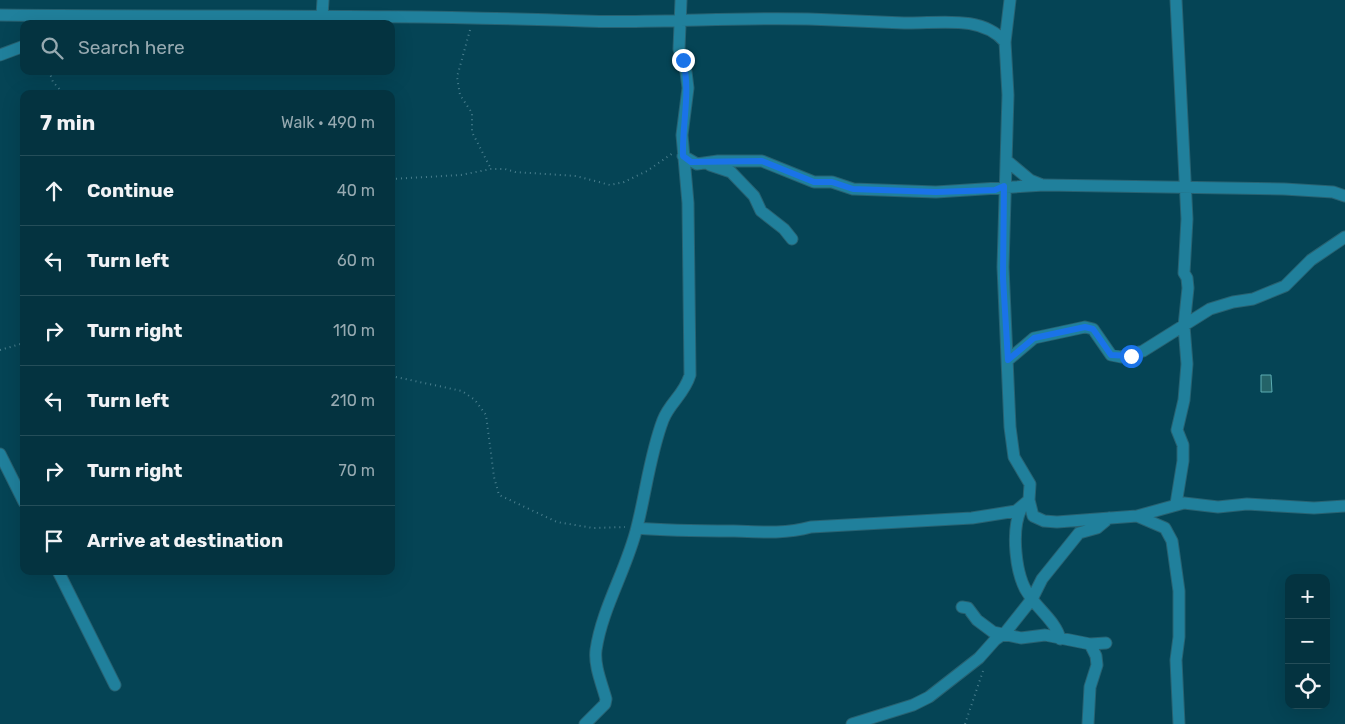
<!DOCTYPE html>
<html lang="en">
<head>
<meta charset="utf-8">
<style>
	body { margin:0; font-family:Rubik,sans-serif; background:#123f4b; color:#f1f3f6 }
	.controls { position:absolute; right:15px; bottom:15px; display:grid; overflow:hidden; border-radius:10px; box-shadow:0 5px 20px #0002 }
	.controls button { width:45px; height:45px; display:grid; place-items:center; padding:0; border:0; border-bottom:1px solid #254e59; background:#043340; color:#f1f3f6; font:25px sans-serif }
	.stop { position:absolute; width:15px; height:15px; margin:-11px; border:4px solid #1a73e8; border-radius:50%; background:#fff }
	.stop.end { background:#1a73e8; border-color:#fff; box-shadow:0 1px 5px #0008 }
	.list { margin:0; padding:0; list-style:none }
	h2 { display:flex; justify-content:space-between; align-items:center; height:65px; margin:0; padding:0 20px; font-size:21px }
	h2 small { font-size:16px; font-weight:400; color:#97aab1 }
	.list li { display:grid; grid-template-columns:32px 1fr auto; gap:15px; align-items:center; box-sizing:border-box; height:70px; padding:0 20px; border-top:1px solid #254e59 }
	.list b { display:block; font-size:19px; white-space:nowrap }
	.list em { font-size:16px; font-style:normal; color:#97aab1 }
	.icon { flex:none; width:28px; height:28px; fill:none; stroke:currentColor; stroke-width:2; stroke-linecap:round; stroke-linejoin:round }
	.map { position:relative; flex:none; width:1345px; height:724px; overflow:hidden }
	.search { position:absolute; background:#043340; box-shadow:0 5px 20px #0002; left:20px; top:20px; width:375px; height:55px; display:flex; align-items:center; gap:12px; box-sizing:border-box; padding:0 18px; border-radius:10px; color:#97aab1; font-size:19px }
	.panel { position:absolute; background:#043340; box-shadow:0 5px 20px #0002; left:20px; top:90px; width:375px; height:485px; border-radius:10px }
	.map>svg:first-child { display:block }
	.building { fill:#246368; stroke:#5cadb3 }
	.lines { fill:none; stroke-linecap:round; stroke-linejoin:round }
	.minor-casing { stroke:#286272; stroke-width:13 }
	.path { stroke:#4a7f8e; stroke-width:2; stroke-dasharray:1 4; stroke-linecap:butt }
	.minor { stroke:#20809c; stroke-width:11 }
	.route { stroke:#1a73e8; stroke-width:6 }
</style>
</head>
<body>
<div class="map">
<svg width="1345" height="724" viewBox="0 0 1345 724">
	<rect width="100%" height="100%" fill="#054455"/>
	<path class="building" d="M1261 375H1271L1272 392H1261Z"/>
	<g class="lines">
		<defs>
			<path id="minor" d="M1010 0 1005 42 1008 95 1003 267 1010 427 1014 457 1030 484 1029 500 1033 516 1044 521 1057 522 1137 516 1184 503 1218 507 1247 504 1314 508 1345 506
				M0 15C195 17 390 14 584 21 667 24 750 15 833 20 857 21 880 22 904 23 937 24 981 14 1005 42
				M322 16 323 0
				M0 55 24 46
				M683 156 697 164 718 161H762L814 182H832L853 189 936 192 1044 185 1284 189 1333 192 1345 196
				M1006 160 1030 180 1040 184
				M710 165 731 172 754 196 761 211 784 229 792 239
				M1008 360 1034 338 1085 327 1093 329 1111 355 1121 357 1143 351 1210 309 1233 302 1253 299 1285 286 1311 260 1345 237
				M0 454 24 502
				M1176 504 1183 461V445L1177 430 1184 400 1187 364 1184 326 1188 288 1187 278 1184 273 1187 219 1176 0
				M1021 509C1011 530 1015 576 1029 595 1038 609 1057 623 1060 639
				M1137 516 1165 528 1172 541 1179 591V637L1176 660 1179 724
				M637 528C669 531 701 531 734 531 759 532 786 534 811 527L972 518 1016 511 1029 500
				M58 571 115 685
				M962 607 968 608 977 620 993 632 1021 638 1045 635 1090 644 1106 643
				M585 724 605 704 606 699C602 684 594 666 596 650 602 608 627 569 637 527 646 492 650 454 663 420 670 402 684 395 690 375L688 203 682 135 688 88 686 72 679 49 681 0
				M852 724 913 705 929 697 979 658 995 640 1005 633 1032 599 1042 579 1079 533 1097 528 1109 518
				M1088 724 1090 687 1097 665 1096 656 1090 644"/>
		</defs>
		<use href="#minor" class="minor-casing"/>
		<path class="path" d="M470 30 457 77 460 95 472 113V132L491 169
			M49 71 53 82 64 94
			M391 179 461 175 491 169H505L515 172 576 176 610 185 624 182 647 171 673 153
			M0 350 24 343
			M391 376 462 391 475 400 486 415 494 477 499 495 557 522 593 528 625 527
			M965 724 984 668"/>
		<use href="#minor" class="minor"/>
	</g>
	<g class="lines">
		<path class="route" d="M683 60C691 93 682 123 683 156L691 162 762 161 814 182H832L853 189 936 192 995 190 1004 186 1003 278 1008 360 1034 338 1085 327 1093 329 1111 355 1131 356"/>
	</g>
</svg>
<div class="controls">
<button>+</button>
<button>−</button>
<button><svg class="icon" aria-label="locate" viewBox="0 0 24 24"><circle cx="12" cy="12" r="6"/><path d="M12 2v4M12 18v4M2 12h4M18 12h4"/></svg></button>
</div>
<div class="stop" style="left:1131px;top:356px"></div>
<div class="stop end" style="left:683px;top:60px"></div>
<div class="search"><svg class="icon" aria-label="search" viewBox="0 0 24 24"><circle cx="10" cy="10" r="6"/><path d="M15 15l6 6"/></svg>Search here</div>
<section class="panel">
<h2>7 min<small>Walk · 490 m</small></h2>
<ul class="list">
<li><svg class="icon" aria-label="ahead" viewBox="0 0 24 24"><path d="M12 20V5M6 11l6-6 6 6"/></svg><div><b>Continue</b></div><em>40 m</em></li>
<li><svg class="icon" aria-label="left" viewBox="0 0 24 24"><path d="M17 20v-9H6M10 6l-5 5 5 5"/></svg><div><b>Turn left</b></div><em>60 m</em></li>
<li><svg class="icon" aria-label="right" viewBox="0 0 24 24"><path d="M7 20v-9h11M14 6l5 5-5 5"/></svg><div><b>Turn right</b></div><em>110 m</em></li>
<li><svg class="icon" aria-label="left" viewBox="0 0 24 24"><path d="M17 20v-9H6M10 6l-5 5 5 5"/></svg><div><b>Turn left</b></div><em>210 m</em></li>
<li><svg class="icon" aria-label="right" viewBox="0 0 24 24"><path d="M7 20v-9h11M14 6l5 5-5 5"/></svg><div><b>Turn right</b></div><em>70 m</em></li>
<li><svg class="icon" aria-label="arrive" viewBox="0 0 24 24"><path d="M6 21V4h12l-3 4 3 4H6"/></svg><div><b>Arrive at destination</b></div></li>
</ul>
</section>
</div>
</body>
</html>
